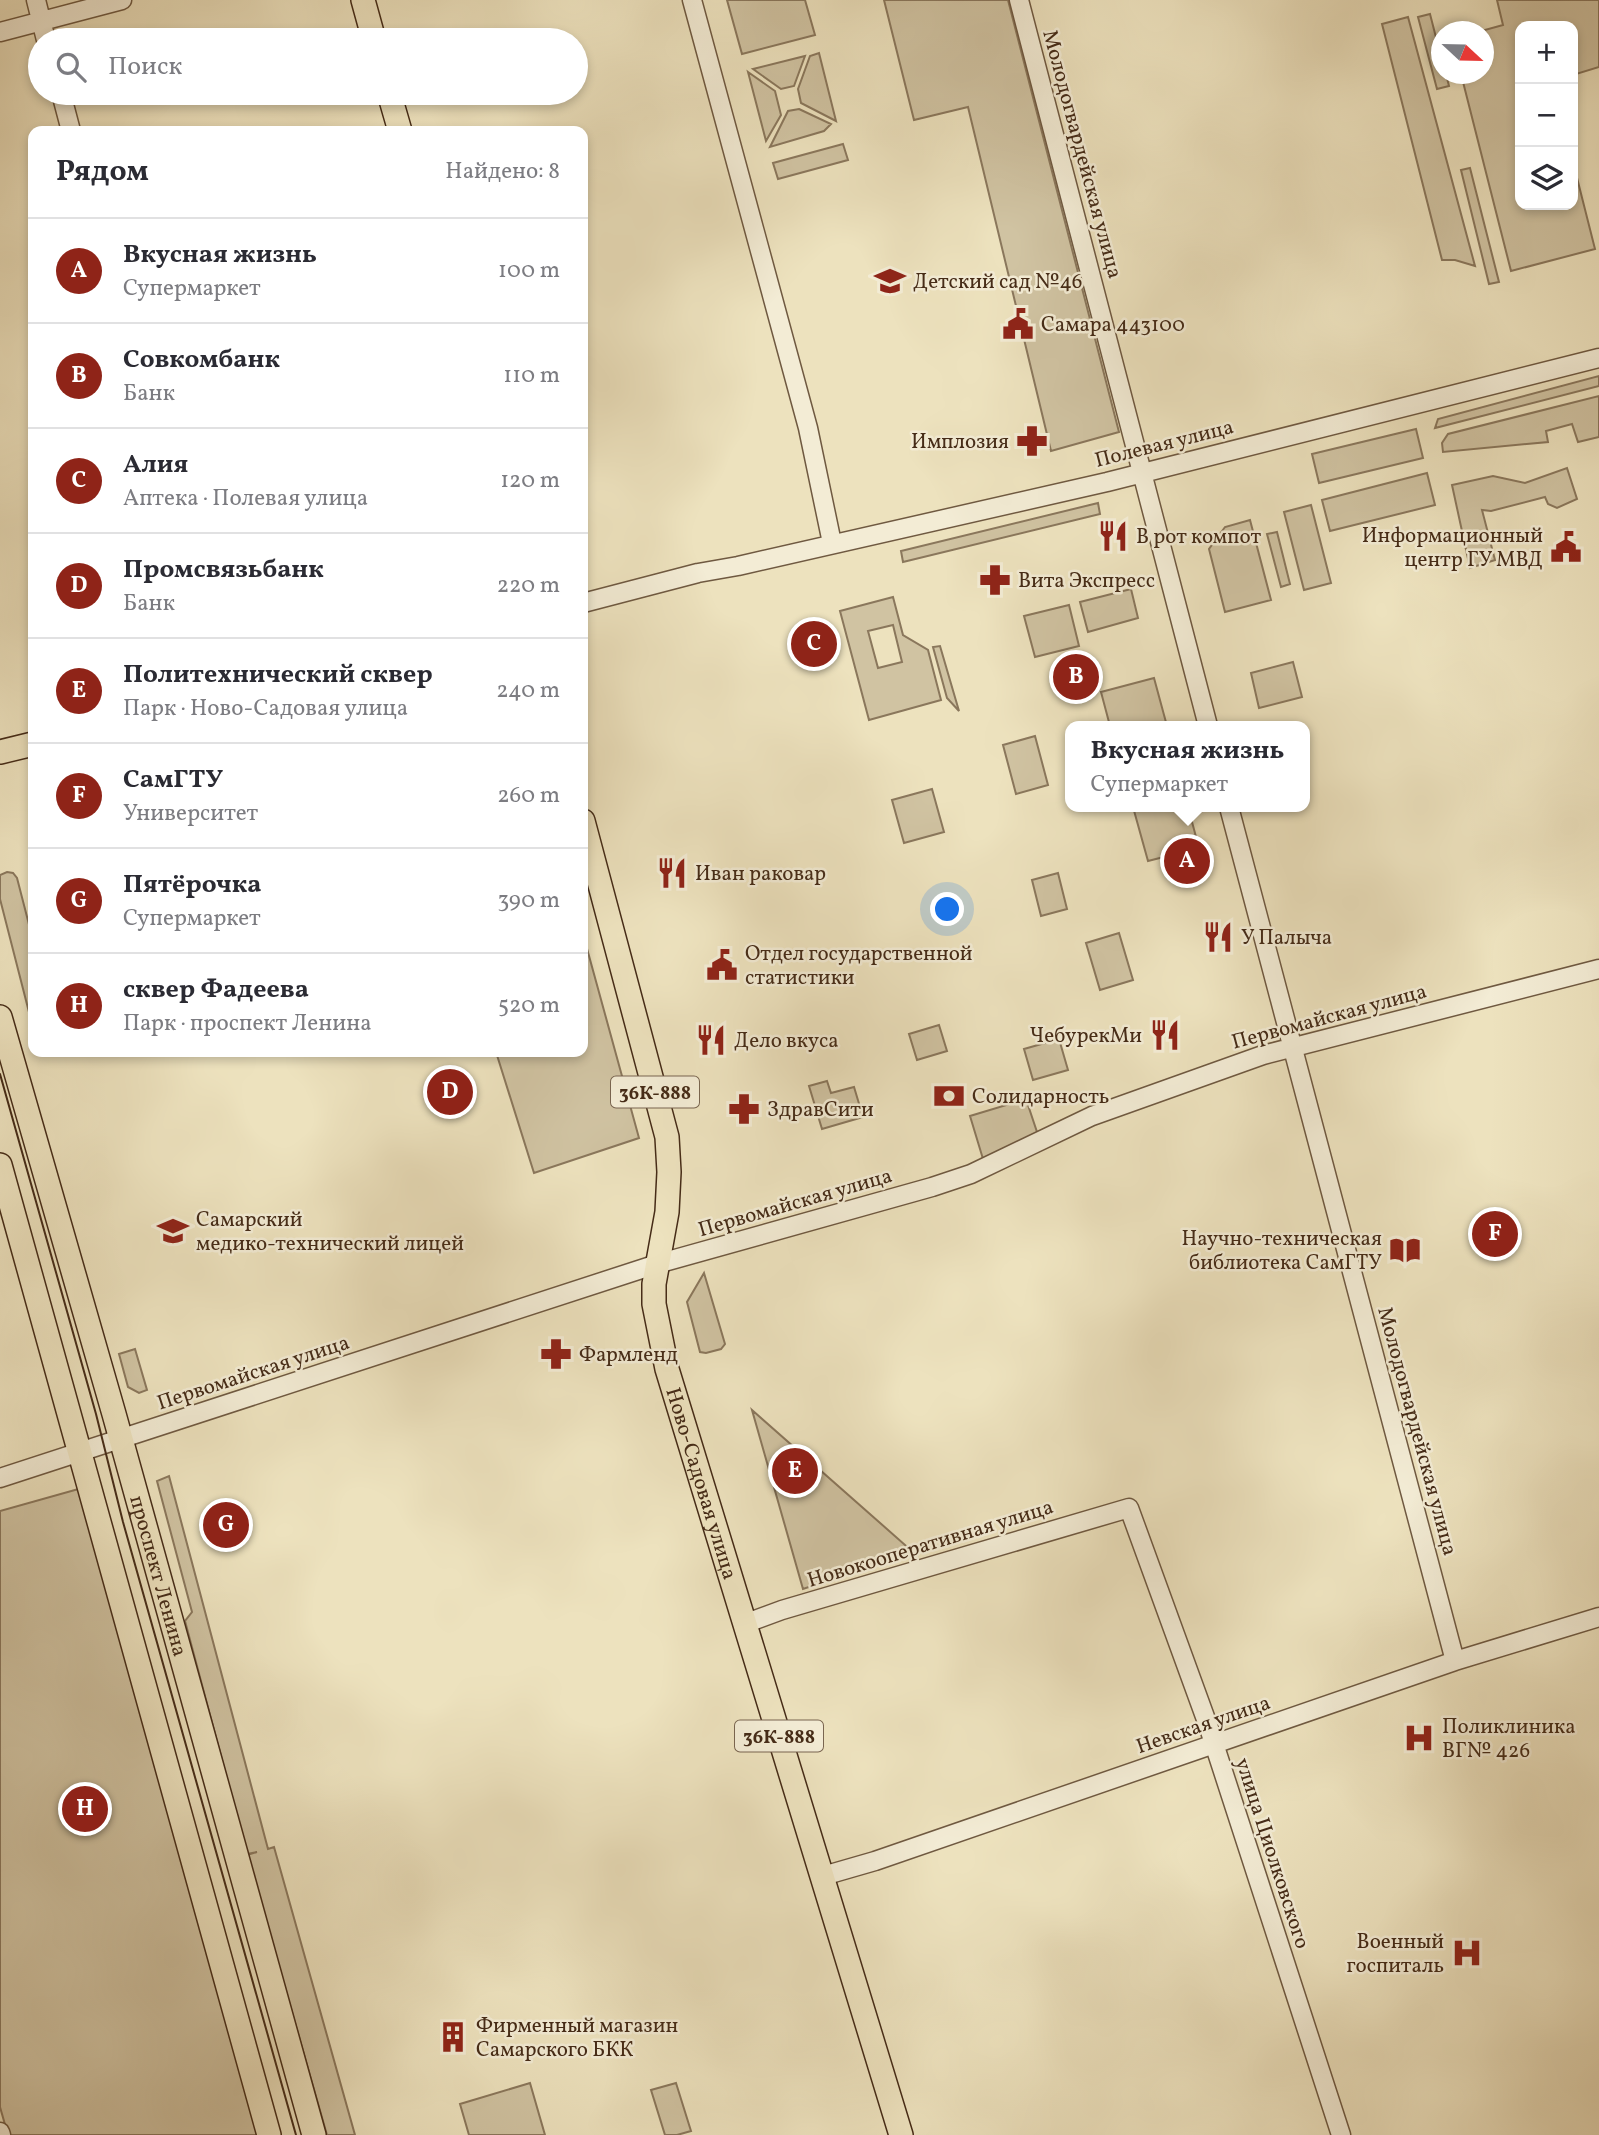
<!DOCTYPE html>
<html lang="ru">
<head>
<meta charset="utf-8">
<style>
	body { margin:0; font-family:Vollkorn,serif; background:#f2f2f3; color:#2b2b33 }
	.controls { position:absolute; right:21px; top:21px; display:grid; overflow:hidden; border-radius:14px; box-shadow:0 4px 10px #0003 }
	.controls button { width:63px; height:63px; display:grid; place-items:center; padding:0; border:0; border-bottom:2px solid #e1e1e2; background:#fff; color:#2b2b33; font:35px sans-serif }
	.compass { position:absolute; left:1431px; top:21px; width:63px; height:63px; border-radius:50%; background:#fff; box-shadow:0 4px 10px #0003; rotate:112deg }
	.you { position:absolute; left:948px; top:910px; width:24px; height:24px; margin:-18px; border:5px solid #fff; border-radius:50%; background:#1a73e8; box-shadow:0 0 0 10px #1a73e833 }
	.badge { display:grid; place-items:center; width:46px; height:46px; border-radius:50%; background:#8f2418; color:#fff; font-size:23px; font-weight:700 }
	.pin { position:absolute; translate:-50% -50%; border:4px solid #fff; box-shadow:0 2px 7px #0006 }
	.popup { position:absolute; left:1065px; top:721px; width:245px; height:91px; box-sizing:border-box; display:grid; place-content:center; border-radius:14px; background:#fff; filter:drop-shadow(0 2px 5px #0005); font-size:23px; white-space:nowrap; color:#7c7c81 }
	.popup b { font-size:26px; color:#2b2b33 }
	.popup::after { content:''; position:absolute; left:50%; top:100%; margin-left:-14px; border:14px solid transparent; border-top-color:#fff }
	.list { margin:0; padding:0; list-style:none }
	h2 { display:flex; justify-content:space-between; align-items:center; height:91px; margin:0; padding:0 28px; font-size:30px }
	h2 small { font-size:23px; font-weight:400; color:#7c7c81 }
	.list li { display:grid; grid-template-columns:46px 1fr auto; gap:21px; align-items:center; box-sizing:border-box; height:105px; padding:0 28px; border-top:2px solid #e1e1e2 }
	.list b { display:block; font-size:26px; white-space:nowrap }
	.list p { margin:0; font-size:23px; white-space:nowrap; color:#7c7c81 }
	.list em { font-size:23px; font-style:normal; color:#7c7c81 }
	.icon { flex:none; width:38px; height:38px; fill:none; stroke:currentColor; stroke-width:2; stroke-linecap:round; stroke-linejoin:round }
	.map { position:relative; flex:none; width:1599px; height:2135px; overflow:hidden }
	.search { position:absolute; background:#fff; box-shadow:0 4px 10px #0003; left:28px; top:28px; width:560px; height:77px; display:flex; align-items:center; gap:18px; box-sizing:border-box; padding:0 24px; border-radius:38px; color:#7c7c81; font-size:26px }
	.panel { position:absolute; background:#fff; box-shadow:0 4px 10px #0003; left:28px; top:126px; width:560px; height:931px; border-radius:14px }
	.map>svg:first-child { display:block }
	.green { fill:#d0c3a2; stroke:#8a775c; stroke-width:2; fill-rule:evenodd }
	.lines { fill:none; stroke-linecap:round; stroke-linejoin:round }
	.minor-casing { stroke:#6f5941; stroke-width:21 }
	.major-casing { stroke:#452b17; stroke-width:26 }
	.minor { stroke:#f3ecd5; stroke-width:18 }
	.major { stroke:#ede2be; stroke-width:23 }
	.tram { stroke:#452b17; stroke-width:2 }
	.labels { text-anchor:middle; stroke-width:5; stroke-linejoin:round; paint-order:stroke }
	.shield { fill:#f3ecd5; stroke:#796550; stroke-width:2 }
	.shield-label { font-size:19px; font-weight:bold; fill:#452b17 }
	.street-label { font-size:21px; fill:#452b17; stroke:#f3ecd5 }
	.poi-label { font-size:21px; fill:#452b17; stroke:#f3ecd5; text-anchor:start }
</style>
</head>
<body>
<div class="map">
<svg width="1599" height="2135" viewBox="0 0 1599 2135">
	<rect width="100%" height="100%" fill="#ede2be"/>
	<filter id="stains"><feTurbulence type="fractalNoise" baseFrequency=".00286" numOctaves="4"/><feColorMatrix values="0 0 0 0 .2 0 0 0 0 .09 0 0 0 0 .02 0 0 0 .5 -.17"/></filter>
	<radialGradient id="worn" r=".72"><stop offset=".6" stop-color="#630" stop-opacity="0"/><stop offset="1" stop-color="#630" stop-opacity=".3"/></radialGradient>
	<path class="green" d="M727 0H805L815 35 742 54Z
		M884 0H1008L1119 432 1051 451 968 107 914 120Z
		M1497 0H1599V67L1573 75V26H1520V205H1573V162L1595 249 1511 271 1461 74H1484V32L1481 31 1503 25Z
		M1430 14 1441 57 1442 74H1446L1449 86 1437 89 1418 17Z
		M1408 17 1475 266 1455 260H1442L1382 24Z
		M819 53 836 121 801 103 798 89 810 56Z
		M805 56 794 86 781 89 753 69Z
		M748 72 775 91 781 115 766 141Z
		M799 109 831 124 824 131 770 147 788 111Z
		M843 144 848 160 778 179 773 163Z
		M1470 168 1499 282 1489 284 1461 170Z
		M1599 376V386L1435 428 1438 419Z
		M1599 396V437L1578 442 1572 424 1546 431 1548 442 1443 452 1442 443 1448 434Z
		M1416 429 1423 458 1319 483 1312 454Z
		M1567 468 1577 499 1557 508 1548 504 1545 497 1491 511 1482 510 1495 560 1470 568 1452 485 1493 476 1525 483Z
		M1427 473 1435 505 1330 531 1322 500Z
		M1098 503 1100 514 903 562 901 551Z
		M1311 505 1331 583 1304 590 1284 512Z
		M1250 520 1271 600 1225 612 1209 549 1225 527Z
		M1277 532 1290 584 1281 587 1267 534Z
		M1131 589 1138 618 1088 632 1080 602Z
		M893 597 903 635 928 650 941 700 869 720 840 611ZM893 625 902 662 878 668 868 631Z
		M1069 605 1079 646 1035 657 1024 616Z
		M940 646 959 711 947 698 933 647Z
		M1293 662 1302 697 1259 708 1251 673Z
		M1154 678 1167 726H1110L1101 692Z
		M1035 736 1048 785 1016 794 1003 745Z
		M932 789 944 832 904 843 892 800Z
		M1133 807H1188L1199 848 1148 861Z
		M7 872 13 873 17 878 33 940 31 1020 0 899V875Z
		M1058 873 1067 909 1041 916 1032 880Z
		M1119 933 1133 980 1100 990 1086 943Z
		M583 934 639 1138 534 1173 496 1052H583Z
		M939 1025 947 1051 917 1060 909 1034Z
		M1059 1039 1068 1070 1033 1080 1024 1049Z
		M827 1081 831 1093 854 1087 863 1117 822 1129 809 1086Z
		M1026 1099 1038 1135 983 1159 970 1116Z
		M704 1273 725 1344 721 1349 706 1353 700 1352 687 1302Z
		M135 1349 147 1390 139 1393 128 1387 119 1354Z
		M752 1410 913 1552 803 1589Z
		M169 1476 268 1849 274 1847 355 2135H327L247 1855 257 1852 247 1854 185 1621 192 1612 157 1481Z
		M82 1488 260 2135H8L0 2107V1511Z
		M530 2083 545 2135H469L460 2104Z
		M676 2083 691 2131 677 2135H665L651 2090Z"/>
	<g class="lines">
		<defs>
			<path id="minor" d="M36 0 46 40
				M692 0 808 428 832 543
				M1019 0 1208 726
				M0 32 122 0
				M61 93 71 131
				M583 603 698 573 738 566 1107 482 1599 358
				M1229 807 1455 1661
				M0 1478 657 1264 932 1187 971 1174 1092 1116 1263 1055 1599 969
				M744 1624 782 1610 1129 1508 1208 1725 1341 2135
				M823 1876 875 1861 1455 1661 1599 1617
				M0 2132 1 2135"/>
			<g id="major">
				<path d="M363 0 374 40"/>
				<path d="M389 93 400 131"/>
				<path d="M0 752 33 744"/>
				<path id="s1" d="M583 821 667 1137 669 1172 667 1212 654 1284V1304L667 1369 901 2135"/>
				<path id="s2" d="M0 1017 114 1414 314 2135"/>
				<path d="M0 1165 269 2135"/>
			</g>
		</defs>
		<use href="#minor" class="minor-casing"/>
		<use href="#major" class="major-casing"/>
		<use href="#minor" class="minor"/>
		<use href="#major" class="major"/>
		<path class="tram" d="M0 1074 96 1414 123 1522 296 2135"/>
	</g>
	<defs>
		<symbol id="school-bare" viewBox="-9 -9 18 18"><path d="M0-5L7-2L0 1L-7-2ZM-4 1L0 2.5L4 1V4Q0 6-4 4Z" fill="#8f2418" stroke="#f3ecd5" stroke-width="2.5" paint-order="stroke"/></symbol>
		<symbol id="civic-bare" viewBox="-9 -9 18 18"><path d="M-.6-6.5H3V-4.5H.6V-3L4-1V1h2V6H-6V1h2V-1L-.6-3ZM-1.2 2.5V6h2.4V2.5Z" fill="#8f2418" stroke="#f3ecd5" stroke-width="2.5" paint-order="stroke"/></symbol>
		<symbol id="pharmacy-bare" viewBox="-9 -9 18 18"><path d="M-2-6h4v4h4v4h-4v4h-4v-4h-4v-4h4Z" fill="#8f2418" stroke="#f3ecd5" stroke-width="2.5" paint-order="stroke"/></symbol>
		<symbol id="restaurant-bare" viewBox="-9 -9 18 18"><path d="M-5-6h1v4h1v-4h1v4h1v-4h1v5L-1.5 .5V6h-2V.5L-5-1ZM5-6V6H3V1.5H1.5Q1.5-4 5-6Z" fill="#8f2418" stroke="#f3ecd5" stroke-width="2.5" paint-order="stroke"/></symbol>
		<symbol id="bank-bare" viewBox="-9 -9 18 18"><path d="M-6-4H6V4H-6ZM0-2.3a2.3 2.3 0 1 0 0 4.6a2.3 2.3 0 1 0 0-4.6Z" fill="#8f2418" stroke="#f3ecd5" stroke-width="2.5" paint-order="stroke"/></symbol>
		<symbol id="library-bare" viewBox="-9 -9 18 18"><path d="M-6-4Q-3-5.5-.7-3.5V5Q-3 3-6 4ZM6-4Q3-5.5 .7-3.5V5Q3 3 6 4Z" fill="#8f2418" stroke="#f3ecd5" stroke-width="2.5" paint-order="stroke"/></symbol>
		<symbol id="hospital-bare" viewBox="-9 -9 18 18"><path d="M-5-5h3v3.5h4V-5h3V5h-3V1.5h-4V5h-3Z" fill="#8f2418" stroke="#f3ecd5" stroke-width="2.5" paint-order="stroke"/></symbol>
		<symbol id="building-bare" viewBox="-9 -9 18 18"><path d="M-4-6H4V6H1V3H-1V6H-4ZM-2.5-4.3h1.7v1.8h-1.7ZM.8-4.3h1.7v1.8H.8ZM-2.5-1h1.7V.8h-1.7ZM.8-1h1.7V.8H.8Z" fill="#8f2418" stroke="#f3ecd5" stroke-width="2.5" paint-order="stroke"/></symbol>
	</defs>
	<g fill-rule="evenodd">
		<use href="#school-bare" x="868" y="259" width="44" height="44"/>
		<use href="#civic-bare" x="996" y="302" width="44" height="44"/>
		<use href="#pharmacy-bare" x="1010" y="419" width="44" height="44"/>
		<use href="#restaurant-bare" x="1091" y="514" width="44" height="44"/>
		<use href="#civic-bare" x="1544" y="525" width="44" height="44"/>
		<use href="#pharmacy-bare" x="973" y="558" width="44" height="44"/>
		<use href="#restaurant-bare" x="650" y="851" width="44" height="44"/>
		<use href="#restaurant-bare" x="1196" y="915" width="44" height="44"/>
		<use href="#civic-bare" x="700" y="943" width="44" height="44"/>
		<use href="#restaurant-bare" x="1143" y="1013" width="44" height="44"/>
		<use href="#restaurant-bare" x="689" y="1018" width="44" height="44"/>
		<use href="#bank-bare" x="927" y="1074" width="44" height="44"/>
		<use href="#pharmacy-bare" x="722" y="1087" width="44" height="44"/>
		<use href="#school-bare" x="151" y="1209" width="44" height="44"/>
		<use href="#library-bare" x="1383" y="1228" width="44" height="44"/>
		<use href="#pharmacy-bare" x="534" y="1332" width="44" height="44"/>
		<use href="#hospital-bare" x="1397" y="1716" width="44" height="44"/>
		<use href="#hospital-bare" x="1445" y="1931" width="44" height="44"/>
		<use href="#building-bare" x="431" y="2015" width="44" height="44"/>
	</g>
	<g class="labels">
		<g class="shield">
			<rect x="611" y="1076.5" width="88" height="31" rx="5"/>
			<rect x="735" y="1720.5" width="88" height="31" rx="5"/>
		</g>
		<g class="shield-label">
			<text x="655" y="1099">36К-888</text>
			<text x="779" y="1743">36К-888</text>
		</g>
		<g class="street-label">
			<text transform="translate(1083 154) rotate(75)" y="7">Молодогвардейская улица</text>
			<text transform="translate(1164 443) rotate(-14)" y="7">Полевая улица</text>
			<text transform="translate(1329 1016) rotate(-15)" y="7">Первомайская улица</text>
			<text transform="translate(795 1202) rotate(-16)" y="7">Первомайская улица</text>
			<text transform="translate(253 1372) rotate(-18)" y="7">Первомайская улица</text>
			<text transform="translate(1418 1431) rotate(75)" y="7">Молодогвардейская улица</text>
			<text dy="7" stroke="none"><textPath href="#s1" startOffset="681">Ново-Садовая улица</textPath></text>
			<text transform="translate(930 1543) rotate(-17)" y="7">Новокооперативная улица</text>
			<text dy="7" stroke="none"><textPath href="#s2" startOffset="581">проспект Ленина</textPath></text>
			<text transform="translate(1203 1724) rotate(-19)" y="7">Невская улица</text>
			<text transform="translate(1273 1853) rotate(72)" y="7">улица Циолковского</text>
		</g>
		<g class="poi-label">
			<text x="913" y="288">Детский сад №46</text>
			<text x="1041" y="331">Самара 443100</text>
			<text x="1009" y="448" text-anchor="end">Имплозия</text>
			<text x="1543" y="542" text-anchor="end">Информационный<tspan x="1543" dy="24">центр ГУ МВД</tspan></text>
			<text x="1136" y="543">В рот компот</text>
			<text x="1018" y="587">Вита Экспресс</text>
			<text x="695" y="880">Иван раковар</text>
			<text x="1241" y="944">У Палыча</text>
			<text x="745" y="960">Отдел государственной<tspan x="745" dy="24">статистики</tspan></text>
			<text x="1142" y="1042" text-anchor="end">ЧебурекМи</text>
			<text x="734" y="1047">Дело вкуса</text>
			<text x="972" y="1103">Солидарность</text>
			<text x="767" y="1116">ЗдравСити</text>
			<text x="196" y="1226">Самарский<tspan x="196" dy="24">медико-технический лицей</tspan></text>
			<text x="1382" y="1245" text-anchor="end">Научно-техническая<tspan x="1382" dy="24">библиотека СамГТУ</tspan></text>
			<text x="579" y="1361">Фармленд</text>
			<text x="1442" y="1733">Поликлиника<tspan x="1442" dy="24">ВГ№ 426</tspan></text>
			<text x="1444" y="1948" text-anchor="end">Военный<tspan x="1444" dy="24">госпиталь</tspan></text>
			<text x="476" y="2032">Фирменный магазин<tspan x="476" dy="24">Самарского БКК</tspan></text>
		</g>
	</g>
	<rect width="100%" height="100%" filter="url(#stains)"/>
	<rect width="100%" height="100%" fill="url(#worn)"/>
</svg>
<div class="controls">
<button>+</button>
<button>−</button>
<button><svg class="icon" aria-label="layers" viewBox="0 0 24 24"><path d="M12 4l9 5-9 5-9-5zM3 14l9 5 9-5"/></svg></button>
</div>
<svg class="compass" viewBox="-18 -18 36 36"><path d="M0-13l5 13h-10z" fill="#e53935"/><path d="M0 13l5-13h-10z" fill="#7c7c81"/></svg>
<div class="you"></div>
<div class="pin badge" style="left:1187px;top:861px">A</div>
<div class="popup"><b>Вкусная жизнь</b>Супермаркет</div>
<div class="pin badge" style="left:1076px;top:677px">B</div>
<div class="pin badge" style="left:814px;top:644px">C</div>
<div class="pin badge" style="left:450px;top:1092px">D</div>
<div class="pin badge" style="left:795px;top:1471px">E</div>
<div class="pin badge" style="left:1495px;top:1234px">F</div>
<div class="pin badge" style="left:226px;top:1525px">G</div>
<div class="pin badge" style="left:85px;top:1809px">H</div>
<div class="search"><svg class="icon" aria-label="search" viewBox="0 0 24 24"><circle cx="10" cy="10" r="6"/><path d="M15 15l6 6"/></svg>Поиск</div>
<section class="panel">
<h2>Рядом<small>Найдено: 8</small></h2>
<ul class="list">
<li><span class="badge">A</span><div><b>Вкусная жизнь</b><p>Супермаркет</p></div><em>100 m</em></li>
<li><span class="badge">B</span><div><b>Совкомбанк</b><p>Банк</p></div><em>110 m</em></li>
<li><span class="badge">C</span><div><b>Алия</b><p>Аптека · Полевая улица</p></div><em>120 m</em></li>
<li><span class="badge">D</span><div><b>Промсвязьбанк</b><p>Банк</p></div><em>220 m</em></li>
<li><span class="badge">E</span><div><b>Политехнический сквер</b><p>Парк · Ново-Садовая улица</p></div><em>240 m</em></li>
<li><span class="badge">F</span><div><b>СамГТУ</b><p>Университет</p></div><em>260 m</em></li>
<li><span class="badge">G</span><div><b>Пятёрочка</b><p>Супермаркет</p></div><em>390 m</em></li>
<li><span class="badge">H</span><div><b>сквер Фадеева</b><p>Парк · проспект Ленина</p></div><em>520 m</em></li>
</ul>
</section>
</div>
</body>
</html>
